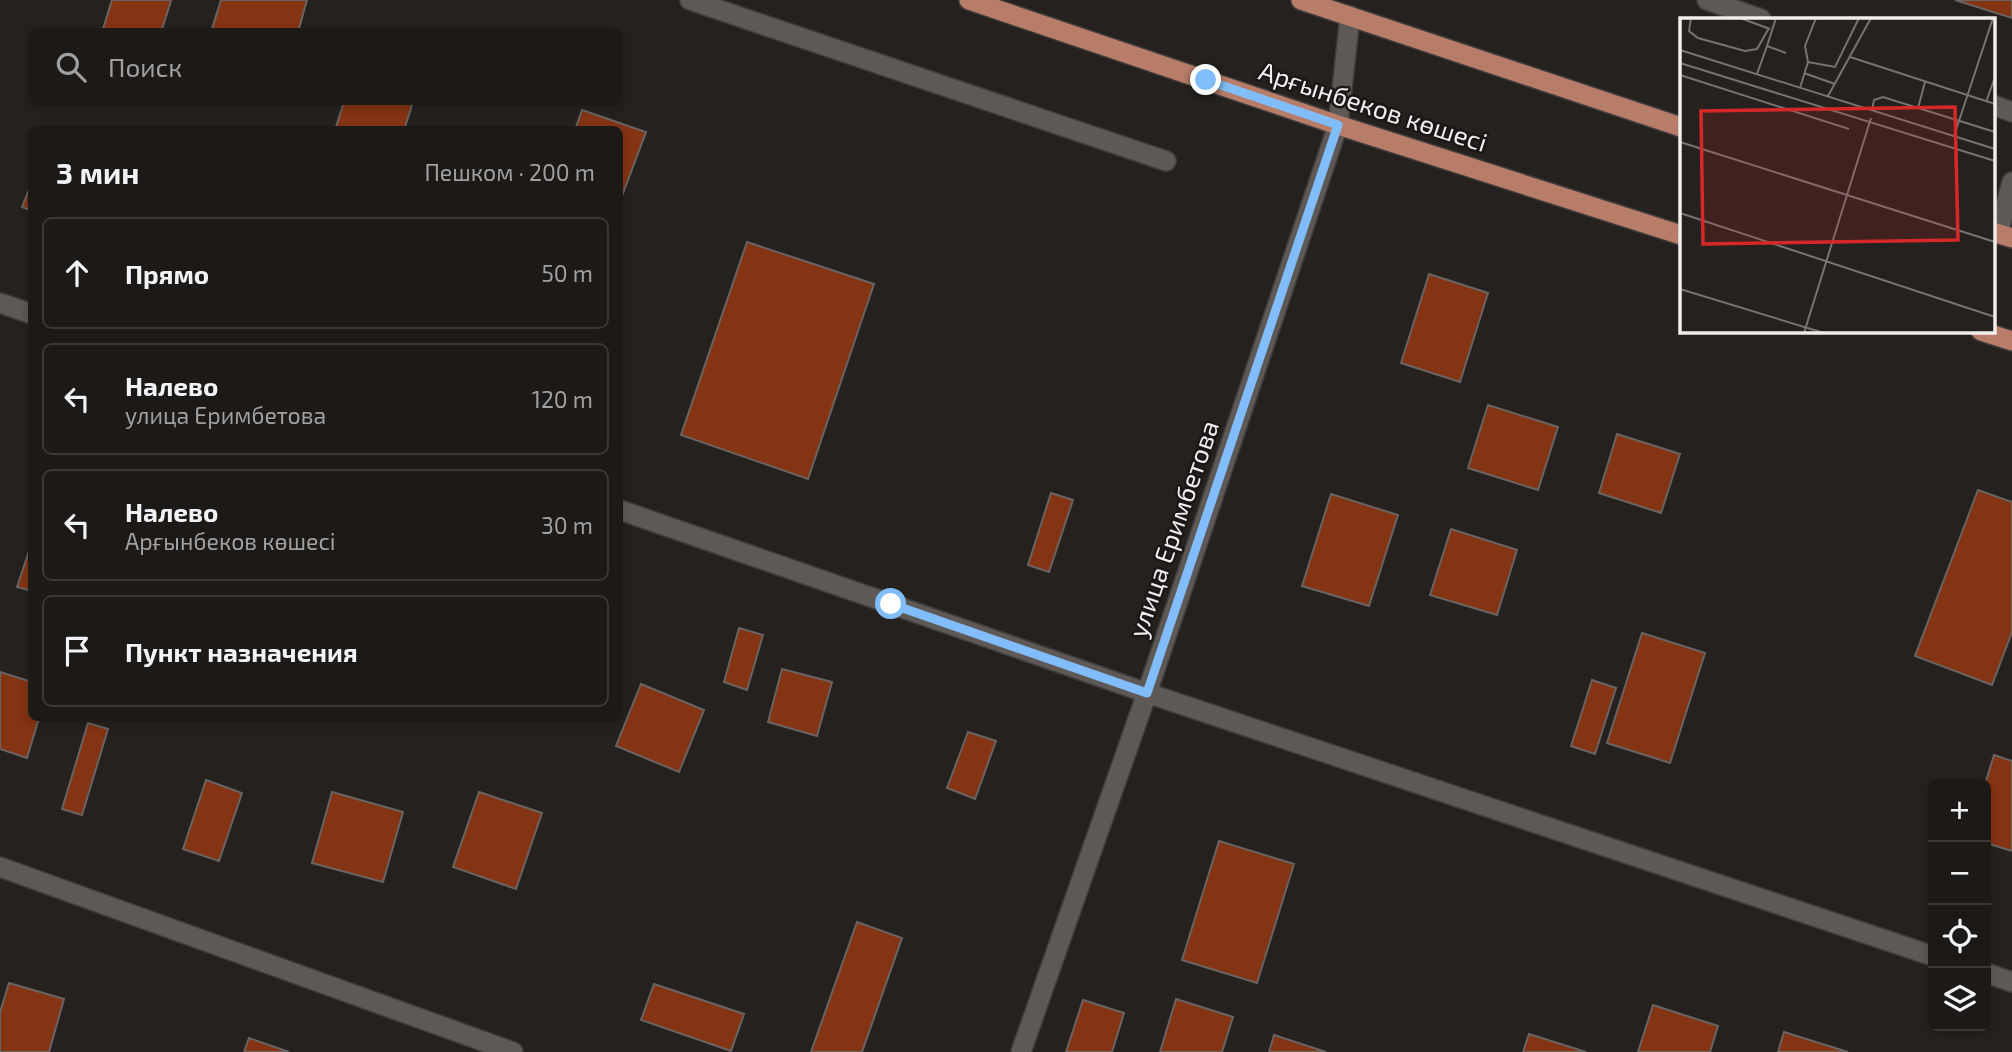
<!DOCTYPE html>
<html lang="ru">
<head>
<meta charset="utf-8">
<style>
	body { margin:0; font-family:"Exo 2",sans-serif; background:#292624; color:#f1f3f6 }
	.controls { position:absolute; right:21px; bottom:21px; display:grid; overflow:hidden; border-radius:10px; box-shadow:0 4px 10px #0003 }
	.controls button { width:63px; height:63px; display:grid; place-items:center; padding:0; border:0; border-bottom:2px solid #3a3836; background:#1c1917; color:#f1f3f6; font:35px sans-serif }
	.stop { position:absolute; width:21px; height:21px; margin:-16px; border:5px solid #80bdfa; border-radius:50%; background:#fff }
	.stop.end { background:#80bdfa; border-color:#fff; box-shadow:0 2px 7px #0008 }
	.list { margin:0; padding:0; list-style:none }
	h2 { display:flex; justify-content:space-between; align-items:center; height:91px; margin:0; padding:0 28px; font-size:30px }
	h2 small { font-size:23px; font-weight:400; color:#a0a0a1 }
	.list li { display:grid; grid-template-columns:46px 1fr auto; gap:21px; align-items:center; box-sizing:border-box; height:112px; margin:0 14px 14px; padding:0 14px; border:2px solid #3a3836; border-radius:10px }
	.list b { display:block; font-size:26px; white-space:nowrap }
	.list p { margin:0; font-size:23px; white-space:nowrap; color:#a0a0a1 }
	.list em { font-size:23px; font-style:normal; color:#a0a0a1 }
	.icon { flex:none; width:38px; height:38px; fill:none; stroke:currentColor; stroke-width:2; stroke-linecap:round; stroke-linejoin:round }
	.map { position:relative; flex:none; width:2012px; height:1052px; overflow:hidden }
	.search { position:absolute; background:#1c1917; box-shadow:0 4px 10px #0003; left:28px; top:28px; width:595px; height:77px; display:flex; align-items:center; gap:18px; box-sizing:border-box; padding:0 24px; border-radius:10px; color:#a0a0a1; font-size:26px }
	.panel { position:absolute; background:#1c1917; box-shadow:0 4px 10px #0003; left:28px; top:126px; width:595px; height:595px; border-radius:10px }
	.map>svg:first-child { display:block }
	.building { fill:#843313; stroke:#696462; stroke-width:2 }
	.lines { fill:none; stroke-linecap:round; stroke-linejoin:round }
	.minor-casing { stroke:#403c3b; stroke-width:22 }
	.secondary-casing { stroke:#403c3b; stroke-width:22 }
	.primary-casing { stroke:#403c3b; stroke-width:22 }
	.minor { stroke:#5e5957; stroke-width:19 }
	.secondary { stroke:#5e5957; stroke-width:19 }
	.primary { stroke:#b77d69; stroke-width:19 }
	.route { stroke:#80bdfa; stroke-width:9 }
	.labels { text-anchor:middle; stroke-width:5; stroke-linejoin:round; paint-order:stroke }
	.street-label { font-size:26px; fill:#f0edec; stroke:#1c1716 }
	.inset-road { fill:none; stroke:#767371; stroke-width:2 }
	.view { fill:#d62828; fill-opacity:0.15; stroke:#d62828; stroke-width:3.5 }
	.inset-edge { fill:none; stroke:#f0edec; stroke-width:3.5 }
</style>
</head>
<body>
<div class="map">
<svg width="2012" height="1052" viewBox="0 0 2012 1052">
	<rect width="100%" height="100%" fill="#25211f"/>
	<path class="building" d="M112 0H169L171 1 161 32H102Z
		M221 0H307L298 32H211Z
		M1955 0H2012V18Z
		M344 102H413L404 130H335Z
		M582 110 646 132 622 196 620 195V130H575Z
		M32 182V211L22 207Z
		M747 242 874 284 808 479 681 435Z
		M1429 274 1488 293 1460 382 1401 363Z
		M1488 405 1558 427 1538 490 1468 468Z
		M1617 434 1680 454 1661 513 1599 493Z
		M1978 490 2012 502V632L1992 685 1915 656Z
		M1051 493 1073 500 1049 572 1028 565Z
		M1331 494 1398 515 1369 606 1302 586Z
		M1451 529 1517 550 1497 615 1430 595Z
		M32 542V591L17 587Z
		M739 628 763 635 747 690 724 682Z
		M1642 633 1705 653 1670 763 1607 743Z
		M782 669 832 682 817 736 768 722Z
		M0 672 32 682V718H39L27 758 0 749Z
		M1592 680 1616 688 1595 754 1571 746Z
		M641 684 704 710 679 772 616 746Z
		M88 723 108 729 82 815 62 809Z
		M968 732 996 741 975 799 947 788Z
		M1994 755 2012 761V851L1986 843 1985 784Z
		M206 780 242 793 219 861 183 849Z
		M332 792 403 812 383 882 312 863Z
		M479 792 542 813 516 889 453 867Z
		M1219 841 1294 864 1257 983 1182 960Z
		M857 922 902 938 862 1052H811Z
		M9 983 64 999 49 1052H0V1012Z
		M654 984 744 1014 731 1051 641 1020Z
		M1176 999 1233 1017 1222 1052H1160Z
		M1083 1000 1124 1013 1112 1052H1066Z
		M1653 1005 1718 1026 1710 1052H1638Z
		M1784 1032 1848 1052H1778Z
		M1529 1034 1586 1052H1523Z
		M1274 1035 1326 1052H1269Z
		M249 1038 289 1052H244Z"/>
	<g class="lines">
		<defs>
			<path id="minor" d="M690 0 1166 161
				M1707 0 1761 19
				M1993 105 2012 112
				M1998 234 2012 182
				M0 303 32 314
				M620 510 1147 693 1933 956
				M0 867 513 1052
				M1986 973 2012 982"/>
			<path id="secondary" d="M1021 1052 1147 693 1338 125 1350 16"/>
			<path id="primary" d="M969 0 1338 125 1681 235
				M1301 0 1681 127
				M1993 232 2012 238
				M1981 331 2012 341"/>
		</defs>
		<use href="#minor" class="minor-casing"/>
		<use href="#secondary" class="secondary-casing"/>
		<use href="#primary" class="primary-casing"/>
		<use href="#minor" class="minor"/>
		<use href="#secondary" class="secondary"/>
		<use href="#primary" class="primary"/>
	</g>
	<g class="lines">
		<path class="route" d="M891 604 1147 693 1338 125 1206 80"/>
	</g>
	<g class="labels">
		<g class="street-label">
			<text transform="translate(1373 107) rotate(18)" y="9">Арғынбеков көшесі</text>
			<text transform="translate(1174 529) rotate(-71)" y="9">улица Еримбетова</text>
		</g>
	</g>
	<g transform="translate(1680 18)">
		<rect width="315" height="315" fill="#25211f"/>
		<path class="inset-road" d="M11 0 9 13 18 20 65 33 77 31 89 10M60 0 90 11M87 28 96 0M0 32 315 131M170 39 315 86M128 44 155 49 179 0M0 45 315 143M124 55 155 66M77 56 87 28 106 35M0 57 169 111M120 70 128 44 125 28 136 0M148 78 191 0M306 84 315 59M238 90 245 64M192 92 194 82 203 79 315 114M274 118 313 0M0 124 315 224M0 195 315 299M0 271 144 315M124 315 191 100"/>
		<path class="view" d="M275 89 278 222 23 226 21 93Z"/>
		<rect width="315" height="315" class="inset-edge"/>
	</g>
</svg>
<div class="controls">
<button>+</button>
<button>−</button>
<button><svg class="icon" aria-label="locate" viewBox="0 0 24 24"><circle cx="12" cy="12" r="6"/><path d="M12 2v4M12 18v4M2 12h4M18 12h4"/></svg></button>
<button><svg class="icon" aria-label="layers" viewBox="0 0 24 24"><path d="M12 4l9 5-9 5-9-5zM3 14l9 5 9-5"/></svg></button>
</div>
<div class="stop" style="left:891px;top:604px"></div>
<div class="stop end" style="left:1206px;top:80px"></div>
<div class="search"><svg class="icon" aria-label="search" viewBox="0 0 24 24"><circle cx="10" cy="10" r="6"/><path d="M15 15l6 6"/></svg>Поиск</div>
<section class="panel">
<h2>3 мин<small>Пешком · 200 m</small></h2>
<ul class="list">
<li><svg class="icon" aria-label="ahead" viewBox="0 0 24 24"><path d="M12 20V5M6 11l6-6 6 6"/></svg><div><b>Прямо</b></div><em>50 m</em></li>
<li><svg class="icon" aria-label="left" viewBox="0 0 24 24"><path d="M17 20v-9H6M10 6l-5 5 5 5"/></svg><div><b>Налево</b><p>улица Еримбетова</p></div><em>120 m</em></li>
<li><svg class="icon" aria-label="left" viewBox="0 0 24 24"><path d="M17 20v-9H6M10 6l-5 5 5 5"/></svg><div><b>Налево</b><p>Арғынбеков көшесі</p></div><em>30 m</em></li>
<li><svg class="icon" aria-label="arrive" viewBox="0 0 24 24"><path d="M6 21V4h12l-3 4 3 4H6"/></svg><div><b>Пункт назначения</b></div></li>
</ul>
</section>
</div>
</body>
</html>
